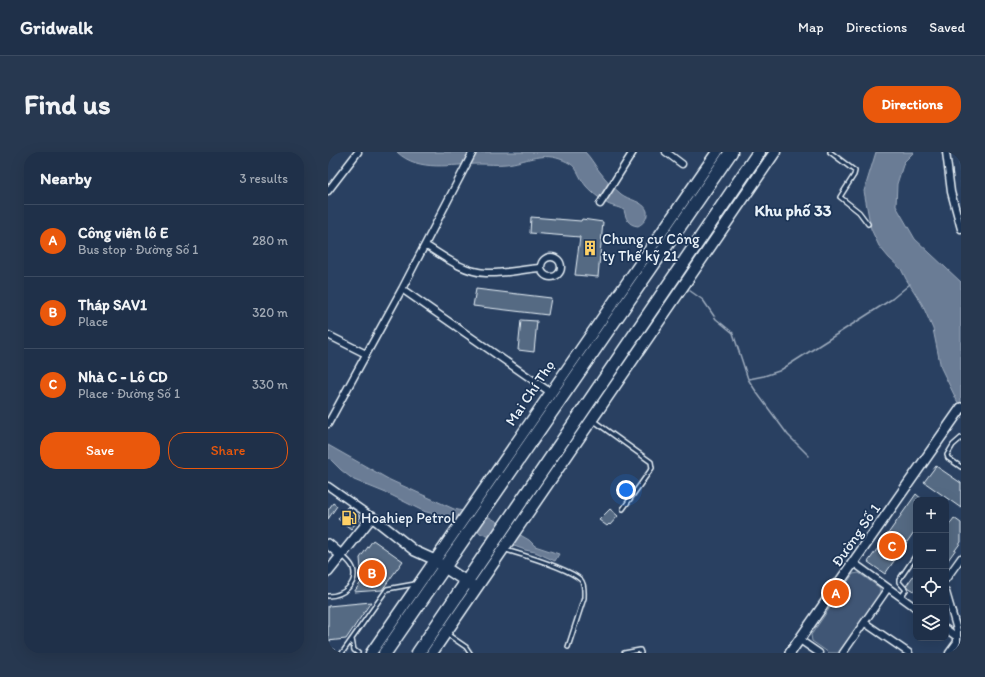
<!DOCTYPE html>
<html lang="en">
<head>
<meta charset="utf-8">
<style>
	body { margin:0; font-family:Itim,sans-serif; background:#273850; color:#f1f3f6 }
	.controls { position:absolute; right:12px; bottom:12px; display:grid; overflow:hidden; border-radius:8px; box-shadow:0 4px 16px #0002 }
	.controls button { width:36px; height:36px; display:grid; place-items:center; padding:0; border:0; border-bottom:1px solid #3c4b61; background:#1f3049; color:#f1f3f6; font:20px sans-serif }
	.you { position:absolute; left:298px; top:338px; width:14px; height:14px; margin:-10px; border:3px solid #fff; border-radius:50%; background:#1a73e8; box-shadow:0 0 0 6px #1a73e833 }
	.badge { display:grid; place-items:center; width:26px; height:26px; border-radius:50%; background:#ea580c; color:#fff; font-size:13px; font-weight:700 }
	.pin { position:absolute; translate:-50% -50%; border:2px solid #fff; box-shadow:0 1px 4px #0006 }
	.list { margin:0; padding:0; list-style:none }
	h2 { display:flex; justify-content:space-between; align-items:center; height:52px; margin:0; padding:0 16px; font-size:17px }
	h2 small { font-size:13px; font-weight:400; color:#a1a9b4 }
	.list li { display:grid; grid-template-columns:26px 1fr auto; gap:12px; align-items:center; box-sizing:border-box; height:72px; padding:0 16px; border-top:1px solid #3c4b61 }
	.list b { display:block; font-size:15px; white-space:nowrap }
	.list p { margin:0; font-size:13px; white-space:nowrap; color:#a1a9b4 }
	.list em { font-size:13px; font-style:normal; color:#a1a9b4 }
	.actions { display:flex; gap:8px; padding:12px 16px }
	.actions a { flex:1; padding:9px 0; border:1px solid #ea580c; border-radius:16px; text-align:center; font-size:14px; color:#ea580c }
	.actions .main { background:#ea580c; color:#fff }
	.icon { flex:none; width:22px; height:22px; fill:none; stroke:currentColor; stroke-width:2; stroke-linecap:round; stroke-linejoin:round }
	.map { position:relative; flex:none; width:633px; height:501px; overflow:hidden; border-radius:16px }
	header { display:flex; align-items:center; gap:24px; box-sizing:border-box; height:56px; padding:0 20px; background:#1f3049; border-bottom:1px solid #3c4b61 }
	header strong { font-size:19px }
	nav { display:flex; gap:22px; margin-inline-start:auto; font-size:14px }
	.intro { display:flex; align-items:center; justify-content:space-between; box-sizing:border-box; height:96px; padding:0 24px }
	h1 { margin:0; font-size:28px }
	.button { padding:10px 18px; border-radius:16px; background:#ea580c; color:#fff; font-size:14px; font-weight:700 }
	main { display:flex; gap:24px; padding:0 24px }
	aside { flex:1; background:#1f3049; border-radius:16px; box-shadow:0 4px 16px #0002 }
	.map>svg:first-child { display:block }
	.built { fill:#364d6b }
	.green { fill:#415774; stroke:#94a4b6 }
	.water { fill:#6b7c95; stroke:#9dabbd }
	.lines { fill:none; stroke-linecap:round; stroke-linejoin:round }
	.stream { stroke:#9dabbd; stroke-width:1.5 }
	.building { fill:#556a83; stroke:#e8f1f8 }
	.lane-casing { stroke:#e8f1f8; stroke-width:6 }
	.street-casing { stroke:#e8f1f8; stroke-width:9 }
	.secondary-casing { stroke:#e8f1f8; stroke-width:12 }
	.primary-casing { stroke:#e8f1f8; stroke-width:13 }
	.highway-casing { stroke:#e8f1f8; stroke-width:15 }
	.lane { stroke:#1d3557; stroke-width:3 }
	.street { stroke:#1d3557; stroke-width:6 }
	.secondary { stroke:#1d3557; stroke-width:9 }
	.primary { stroke:#1d3557; stroke-width:10 }
	.highway { stroke:#1d3557; stroke-width:12 }
	.labels { text-anchor:middle; stroke-width:3.5; stroke-linejoin:round; paint-order:stroke }
	.poi-label { font-size:15px; fill:#e8f1f8; stroke:#1d3557; text-anchor:start }
	.street-label { font-size:15px; fill:#e8f1f8; stroke:#1d3557 }
	.neighbourhood-label { font-size:16px; font-weight:bold; fill:#e8f1f8; stroke:#1d3557 }
</style>
</head>
<body>
<header>
<strong>Gridwalk</strong>
<nav><a>Map</a><a>Directions</a><a>Saved</a></nav>
</header>
<div class="intro"><h1>Find us</h1><a class="button">Directions</a></div>
<main>
<aside>
<h2>Nearby<small>3 results</small></h2>
<ul class="list">
<li><span class="badge">A</span><div><b>Công viên lô E</b><p>Bus stop · Đường Số 1</p></div><em>280 m</em></li>
<li><span class="badge">B</span><div><b>Tháp SAV1</b><p>Place</p></div><em>320 m</em></li>
<li><span class="badge">C</span><div><b>Nhà C - Lô CD</b><p>Place · Đường Số 1</p></div><em>330 m</em></li>
</ul>
<div class="actions"><a class="main">Save</a><a>Share</a></div>
</aside>
<div class="map">
<svg width="633" height="501" viewBox="0 0 633 501">
	<rect width="100%" height="100%" fill="#294061"/>
	<filter id="ink" filterUnits="userSpaceOnUse"><feTurbulence type="fractalNoise" baseFrequency=".025" numOctaves="2"/><feDisplacementMap in="SourceGraphic" scale="8" xChannelSelector="R" yChannelSelector="G"/><feConvolveMatrix kernelMatrix="1 2 1 2 8 2 1 2 1" color-interpolation-filters="sRGB"/></filter>
	<g filter="url(#ink)">
		<path class="built" d="M629 0H633V38L632 33Z"/>
		<path class="green" d="M531 421 552 436V442L510 501H501L484 489 483 483 525 422Z"/>
		<path class="water" d="M69 0H257C263 6 267 14 272 20 278 28 286 36 293 42 300 48 316 49 319 59 320 66 316 71 310 74 300 73 298 67 296 58 289 54 283 55 277 50 271 46 263 40 258 34 247 20 252 14 232 7 211 0 198 10 178 12 169 13 160 12 151 12 124 12 91 21 69 0Z
			M548 0H586L576 10 569 32 568 54 587 87 633 130V257L613 216 605 177 594 152 578 127 573 117 561 106 551 94 543 77 536 39Z
			M0 293 62 328 126 357 161 365 201 388 207 394 231 402 227 409 207 400 197 398 154 382 120 366 95 359 63 343 26 328 13 318 0 305Z"/>
		<g class="lines">
			<path class="stream" d="M358 136 375 148 388 167 405 181 420 227 429 241 460 283 481 304
				M421 227 436 224 451 219 564 147 582 132"/>
		</g>
		<path class="building" d="M203 65 253 69 254 67 275 70 270 125 247 123 252 85 202 81Z
			M148 137 223 146 220 163 145 154Z
			M193 168 209 169 206 200 190 198Z
			M608 314 633 331V356L596 330Z
			M588 342 595 348H588V377L557 422 540 410Z
			M5 351 9 354 0 367V358Z
			M20 354 33 365 23 377 10 367Z
			M282 357 290 364 282 373 281 372 279 374 271 368Z
			M626 366 633 371V390L618 411V377Z
			M45 388 75 409 54 438 26 440 34 429 32 406Z
			M588 420V440L578 434Z
			M43 450 18 487 0 489V454Z
			M0 494 11 501H0Z"/>
		<g class="lines">
			<defs>
				<path id="lane" d="M502 0 527 19 526 23 512 45 531 60 540 72
					M266 269 323 310 324 316 295 357
					M633 286 625 293 619 303 620 306 633 315
					M178 398C195 403 241 416 253 428 257 432 256 440 256 446L240 495
					M0 444C15 444 30 432 25 416 23 411 18 407 15 404
					M573 445 578 438 571 430V428L588 403
					M119 482 138 495 142 501
					M24 487 26 498 30 501
					M14 501 59 437 87 432
					M296 501 312 498 313 501"/>
				<path id="street" d="M338 0 354 12
					M618 0 623 40 633 77
					M0 39 30 0
					M272 52 305 0
					M97 93C115 104 135 120 158 121 176 122 195 117 213 116
					M213 115a10 10 0 1 1 20 0a10 10 0 1 1-20 0Z
					M74 137 222 240
					M0 183 38 202
					M0 272 74 137 145 0
					M0 334 44 365
					M526 411 588 456
					M618 427 633 406
					M618 440 629 478V490L621 501
					M537 471 581 501
					M618 477 629 485
					M472 488 491 501
					M515 501 560 436"/>
				<path id="secondary" d="M0 392 13 403
					M0 420 44 365 87 399 107 408
					M462 501 633 256"/>
				<path id="primary" d="M110 411 145 434
					M43 501 389 0
					M104 501 447 0"/>
				<path id="highway" d="M57 501 403 0
					M90 501 431 0"/>
			</defs>
			<use href="#lane" class="lane-casing"/>
			<use href="#street" class="street-casing"/>
			<use href="#secondary" class="secondary-casing"/>
			<use href="#primary" class="primary-casing"/>
			<use href="#highway" class="highway-casing"/>
			<use href="#lane" class="lane"/>
			<use href="#street" class="street"/>
			<use href="#secondary" class="secondary"/>
			<use href="#primary" class="primary"/>
			<use href="#highway" class="highway"/>
		</g>
	</g>
	<defs>
		<symbol id="building-bare" viewBox="-9 -9 18 18"><path d="M-4-6H4V6H1V3H-1V6H-4ZM-2.5-4.3h1.7v1.8h-1.7ZM.8-4.3h1.7v1.8H.8ZM-2.5-1h1.7V.8h-1.7ZM.8-1h1.7V.8H.8Z" fill="#ffd166" stroke="#1d3557" stroke-width="2.5" paint-order="stroke"/></symbol>
		<symbol id="fuel-bare" viewBox="-9 -9 18 18"><path d="M-5.5-6h7V0h2V4h1.3V-2.5L3-4.5l.8-.8L6-3V5H2.5V1h-1V6h-7ZM-4.2-4.7v3.2H.2V-4.7Z" fill="#ffd166" stroke="#1d3557" stroke-width="2.5" paint-order="stroke"/></symbol>
	</defs>
	<g fill-rule="evenodd">
		<use href="#building-bare" x="251" y="85" width="22" height="22"/>
		<use href="#fuel-bare" x="10" y="355" width="22" height="22"/>
	</g>
	<g class="labels">
		<g class="poi-label">
			<text x="274" y="92">Chung cư Công<tspan x="274" dy="17">ty Thế kỹ 21</tspan></text>
			<text x="33" y="371">Hoahiep Petrol</text>
		</g>
		<g class="street-label">
			<text transform="translate(202 241) rotate(-56)" y="5">Mai Chí Thọ</text>
			<text transform="translate(528 383) rotate(-55)" y="5">Đường Số 1</text>
		</g>
		<g class="neighbourhood-label">
			<text x="465" y="64">Khu phố 33</text>
		</g>
	</g>
</svg>
<div class="controls">
<button>+</button>
<button>−</button>
<button><svg class="icon" aria-label="locate" viewBox="0 0 24 24"><circle cx="12" cy="12" r="6"/><path d="M12 2v4M12 18v4M2 12h4M18 12h4"/></svg></button>
<button><svg class="icon" aria-label="layers" viewBox="0 0 24 24"><path d="M12 4l9 5-9 5-9-5zM3 14l9 5 9-5"/></svg></button>
</div>
<div class="you"></div>
<div class="pin badge" style="left:508px;top:441px">A</div>
<div class="pin badge" style="left:44px;top:421px">B</div>
<div class="pin badge" style="left:564px;top:394px">C</div>
</div>
</main>
</body>
</html>
